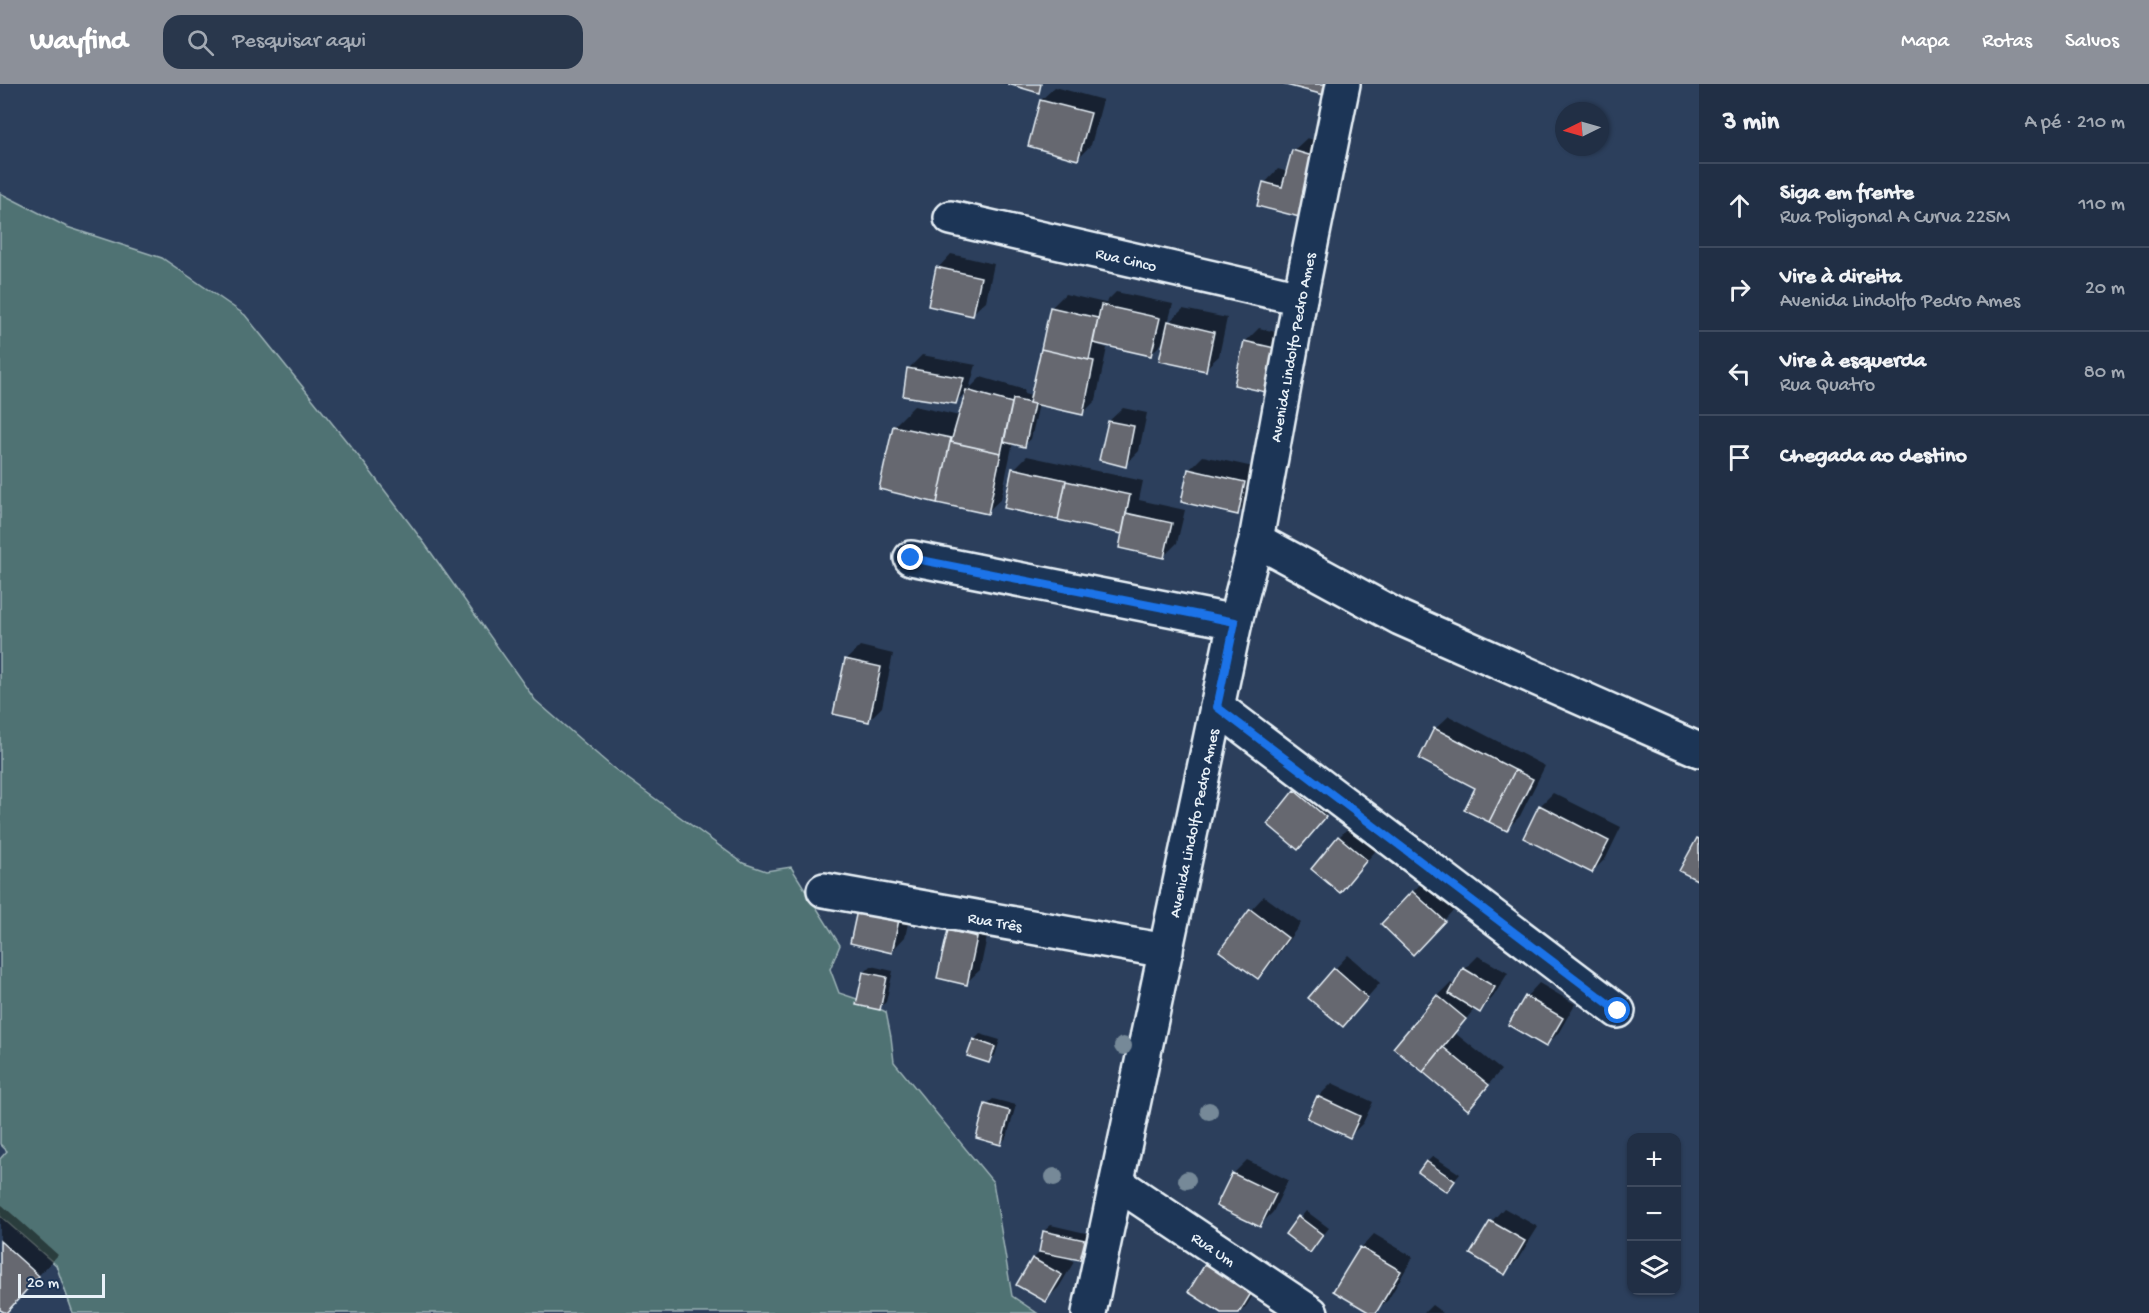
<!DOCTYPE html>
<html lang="pt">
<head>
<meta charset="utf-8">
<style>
	body { margin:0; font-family:"Gochi Hand",sans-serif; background:#29374c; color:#f1f3f6 }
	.controls { position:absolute; right:18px; bottom:18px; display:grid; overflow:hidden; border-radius:12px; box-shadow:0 2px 4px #0004 }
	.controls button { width:54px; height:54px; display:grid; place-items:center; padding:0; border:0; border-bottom:2px solid #3e4a5e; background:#212f45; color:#f1f3f6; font:30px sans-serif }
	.compass { position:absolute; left:1555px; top:18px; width:54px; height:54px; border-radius:50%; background:#212f45; box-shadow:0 2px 4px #0004; rotate:265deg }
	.scale { position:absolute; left:18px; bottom:15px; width:87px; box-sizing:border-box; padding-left:6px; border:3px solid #e8f1f8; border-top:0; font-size:16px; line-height:21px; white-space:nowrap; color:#e8f1f8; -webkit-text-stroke:4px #1d3557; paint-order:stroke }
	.stop { position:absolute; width:18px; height:18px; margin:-14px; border:4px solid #1a73e8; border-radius:50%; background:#fff }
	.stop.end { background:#1a73e8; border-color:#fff; box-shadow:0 2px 6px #0008 }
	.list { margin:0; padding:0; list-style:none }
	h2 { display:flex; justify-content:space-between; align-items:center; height:78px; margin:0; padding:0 24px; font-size:26px }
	h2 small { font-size:20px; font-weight:400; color:#a2a9b3 }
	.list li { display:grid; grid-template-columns:39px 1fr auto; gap:18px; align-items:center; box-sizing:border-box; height:84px; padding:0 24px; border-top:2px solid #3e4a5e }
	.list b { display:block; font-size:22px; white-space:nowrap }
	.list p { margin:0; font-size:20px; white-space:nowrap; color:#a2a9b3 }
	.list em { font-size:20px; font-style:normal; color:#a2a9b3 }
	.icon { flex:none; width:33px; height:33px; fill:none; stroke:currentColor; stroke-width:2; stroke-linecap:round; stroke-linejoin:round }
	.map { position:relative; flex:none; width:1699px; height:1229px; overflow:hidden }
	header { display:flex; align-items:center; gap:36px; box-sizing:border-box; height:84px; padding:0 30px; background:#8c9099; color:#fff }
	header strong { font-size:28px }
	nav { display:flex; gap:33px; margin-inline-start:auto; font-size:21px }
	.search { width:420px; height:54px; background:#29374c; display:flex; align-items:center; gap:15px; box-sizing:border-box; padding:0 21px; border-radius:18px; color:#a2a9b3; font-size:22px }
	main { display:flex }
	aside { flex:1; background:#212f45 }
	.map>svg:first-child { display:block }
	.green { fill:#4f7273; stroke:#9cb2b6; stroke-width:1.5 }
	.shadow { fill:#0007 }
	.building { fill:#666770; stroke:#e8f1f8; stroke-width:1.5 }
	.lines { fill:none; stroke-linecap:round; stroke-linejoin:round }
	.minor-casing { stroke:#e8f1f8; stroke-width:38 }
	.minor { stroke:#1d3557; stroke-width:33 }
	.tree { fill:#768998 }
	.route { stroke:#1a73e8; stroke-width:8 }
	.labels { text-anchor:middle; stroke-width:5; stroke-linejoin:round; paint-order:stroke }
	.street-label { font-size:16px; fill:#e8f1f8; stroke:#1d3557 }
</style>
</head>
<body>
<header>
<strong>Wayfind</strong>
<div class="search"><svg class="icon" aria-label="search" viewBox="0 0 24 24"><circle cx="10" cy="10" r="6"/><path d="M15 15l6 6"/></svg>Pesquisar aqui</div>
<nav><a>Mapa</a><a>Rotas</a><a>Salvos</a></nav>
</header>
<main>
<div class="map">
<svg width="1699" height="1229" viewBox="0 0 1699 1229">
	<rect width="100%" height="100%" fill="#2c3f5c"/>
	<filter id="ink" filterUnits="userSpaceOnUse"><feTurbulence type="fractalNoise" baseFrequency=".0167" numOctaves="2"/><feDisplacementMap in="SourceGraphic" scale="12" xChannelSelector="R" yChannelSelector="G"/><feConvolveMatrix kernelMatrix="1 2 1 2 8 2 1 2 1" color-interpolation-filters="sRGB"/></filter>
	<g filter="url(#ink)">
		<path class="green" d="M0 109 67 143 162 174 245 231 364 379 425 460 535 616 612 683 743 779 766 787 791 783 840 861 830 885 839 909 863 917 886 928 891 953 894 978 993 1098 1012 1212 1037 1229H73L56 1181 0 1132V1075L7 1067 0 1060Z"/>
		<path class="shadow" d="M1055 3 1103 16 1091 61 1078 74 1041 16Z
			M1307 54 1339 63 1324 121 1265 99 1278 85 1288 88 1293 67Z
			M951 170 994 180 986 217 972 230 938 184Z
			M1116 208 1173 220 1168 239 1183 225 1227 234 1219 272 1205 285 1165 256 1151 270 1099 259 1098 261 1107 264 1096 316 1083 329 1039 320 1031 355 1024 361 1013 358 1001 415 987 428 894 342 914 322 960 332 968 306 956 318 908 285 922 271 976 281 969 305 981 293 1025 306 1024 310 1032 312 1051 224 1065 210 1105 219Z
			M1259 244 1301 254 1292 295 1245 258Z
			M1123 324 1147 329 1139 367 1125 381 1109 337Z
			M1027 372 1143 397 1139 416 1185 426 1177 459 1164 472 1124 449 1006 423 1014 385Z
			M1203 372 1258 384 1251 416 1237 430 1189 386Z
			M860 562 893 570 882 623 868 637 846 576Z
			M1449 632 1545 682 1520 732 1507 745 1435 645Z
			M1309 694 1338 718 1298 764 1295 707Z
			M1553 709 1621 743 1606 774 1592 788 1540 722Z
			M1352 740 1380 762 1340 807 1339 753Z
			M1426 794 1457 822 1427 855 1383 840Z
			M1264 812 1301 839 1271 880 1258 893 1251 826Z
			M914 813 905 853 892 867 852 858Z
			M963 833 990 839 980 886 966 899 949 847Z
			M1348 871 1380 899 1343 941 1335 885Z
			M1478 872 1508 889 1493 913 1480 927 1475 924 1455 949 1501 986 1468 1024 1395 964 1438 912 1451 899 1455 902 1465 885Z
			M871 882 893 887 886 918 879 924 864 889Z
			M1539 899 1575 920 1559 948 1546 962 1526 913Z
			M980 950 1000 956 995 971 989 977 974 956Z
			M1332 999 1373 1018 1363 1039 1349 1053 1309 1033 1318 1013Z
			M993 1015 1016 1021 1007 1053 1001 1059 986 1021Z
			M1433 1072 1460 1090 1447 1106 1427 1078Z
			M1247 1076 1288 1096 1273 1128 1260 1141 1233 1090Z
			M2 1121 58 1171 4 1228 0 1224V1123Z
			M1504 1124 1538 1143 1518 1175 1505 1189 1472 1170 1491 1138Z
			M1306 1127 1329 1144 1310 1167 1287 1150Z
			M1051 1141 1090 1150 1086 1168 1080 1175 1066 1172 1074 1178 1059 1203 1046 1216 1033 1175 1040 1168 1044 1147Z
			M1374 1150 1413 1173 1388 1216 1373 1229 1361 1164Z
			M1265 1192 1247 1221 1240 1229H1224Z
			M1432 1221 1443 1229H1424Z"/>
		<path class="building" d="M1008 0H1041L1039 9Z
			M1282 0H1336L1332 13Z
			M1040 16 1091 29 1078 76 1028 62Z
			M1292 66 1326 76 1311 136 1257 122 1263 98 1282 103Z
			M936 183 981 193 973 232 928 222Z
			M1101 221 1160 234 1151 272 1093 259Z
			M1050 223 1098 234 1089 276 1041 265Z
			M1168 237 1214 248 1206 287 1159 277Z
			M1244 257 1288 267 1279 311 1234 301Z
			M1041 265 1094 277 1083 331 1029 319Z
			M907 284 964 294 956 320 903 312Z
			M966 306 1012 319 1001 369 951 358Z
			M1013 315 1034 320 1025 363 1004 358Z
			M1108 337 1134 342 1126 383 1099 376Z
			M893 342 951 354 937 419 879 405Z
			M950 358 1001 369 988 430 937 419Z
			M1012 384 1066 396 1058 436 1004 424Z
			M1188 385 1245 398 1238 431 1181 418Z
			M1066 397 1130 411 1122 450 1058 436Z
			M1126 429 1172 439 1164 474 1119 464Z
			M845 575 881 583 869 638 833 630Z
			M1434 644 1515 686 1489 738 1464 726 1475 704 1419 675Z
			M1515 686 1533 695 1507 747 1489 738Z
			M1294 706 1326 733 1298 766 1267 740Z
			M1539 721 1609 757 1592 789 1523 754Z
			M1338 752 1367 776 1340 809 1311 785Z
			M1697 754 1699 755V797L1679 787Z
			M1412 807 1445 837 1413 871 1381 840Z
			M859 817 901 826 892 869 850 859Z
			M1250 825 1288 854 1258 895 1219 867Z
			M948 846 977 853 967 901 937 894Z
			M1334 884 1368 914 1343 943 1308 914Z
			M1463 884 1495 903 1480 929 1449 910Z
			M863 888 887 893 880 926 856 921Z
			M1437 911 1466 935 1423 988 1393 964Z
			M1525 912 1563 934 1546 963 1508 941Z
			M973 955 995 963 989 979 967 972Z
			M1443 963 1489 1001 1468 1026 1423 988Z
			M1317 1012 1360 1032 1350 1054 1307 1034Z
			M985 1020 1010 1027 1001 1061 976 1054Z
			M1426 1077 1455 1097 1447 1108 1418 1088Z
			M1232 1089 1276 1110 1260 1143 1216 1122Z
			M1298 1132 1323 1151 1310 1169 1285 1150Z
			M1490 1137 1525 1157 1505 1191 1470 1170Z
			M1043 1147 1085 1156 1080 1176 1039 1168Z
			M0 1157 39 1192 6 1229 0 1226Z
			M1360 1163 1401 1187 1376 1229H1370L1333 1207Z
			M1032 1174 1062 1191 1046 1218 1016 1201Z
			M1207 1177 1253 1206 1239 1229H1221L1188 1208Z"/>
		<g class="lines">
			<defs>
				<g id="minor">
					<path id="s1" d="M951 134 1300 214"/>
					<path d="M1256 456 1400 534 1699 666"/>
					<path d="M911 474 1235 538"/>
					<path d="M1217 623 1618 927"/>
					<path id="s2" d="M824 806 1166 867"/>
					<path id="s3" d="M1117 1099 1311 1229"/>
					<path id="s4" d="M1089 1229 1235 538 1256 456 1300 214 1343 0"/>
				</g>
			</defs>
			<use href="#minor" class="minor-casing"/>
			<use href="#minor" class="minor"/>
		</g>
		<g class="tree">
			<circle cx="1123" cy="962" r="9"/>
			<circle cx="1209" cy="1027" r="9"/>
			<circle cx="1054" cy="1093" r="9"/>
			<circle cx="1187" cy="1096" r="9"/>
		</g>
	</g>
	<g class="lines" filter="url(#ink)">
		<path class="route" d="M911 474 1235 538 1217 623 1618 927"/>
	</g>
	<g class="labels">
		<g class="street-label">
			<text dy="6" stroke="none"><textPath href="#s1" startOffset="180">Rua Cinco</textPath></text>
			<text dy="6" stroke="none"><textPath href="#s4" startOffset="987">Avenida Lindolfo Pedro Ames</textPath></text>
			<text dy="6" stroke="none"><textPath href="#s4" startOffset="501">Avenida Lindolfo Pedro Ames</textPath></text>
			<text dy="6" stroke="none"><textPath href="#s2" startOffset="174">Rua Três</textPath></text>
			<text dy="6" stroke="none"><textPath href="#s3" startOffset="117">Rua Um</textPath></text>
		</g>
	</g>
</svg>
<div class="controls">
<button>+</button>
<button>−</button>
<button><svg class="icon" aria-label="layers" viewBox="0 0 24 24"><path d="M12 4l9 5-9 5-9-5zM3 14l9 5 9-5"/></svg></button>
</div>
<svg class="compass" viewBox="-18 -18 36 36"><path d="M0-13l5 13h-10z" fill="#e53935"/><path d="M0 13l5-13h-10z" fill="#a2a9b3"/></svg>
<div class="scale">20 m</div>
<div class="stop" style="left:1618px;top:927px"></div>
<div class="stop end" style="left:911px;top:474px"></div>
</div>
<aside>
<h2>3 min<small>A pé · 210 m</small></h2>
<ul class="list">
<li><svg class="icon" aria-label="ahead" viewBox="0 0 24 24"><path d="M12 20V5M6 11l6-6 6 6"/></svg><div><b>Siga em frente</b><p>Rua Poligonal A Curva 225M</p></div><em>110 m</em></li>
<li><svg class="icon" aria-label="right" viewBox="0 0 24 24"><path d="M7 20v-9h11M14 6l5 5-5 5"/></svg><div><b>Vire à direita</b><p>Avenida Lindolfo Pedro Ames</p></div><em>20 m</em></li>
<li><svg class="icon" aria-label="left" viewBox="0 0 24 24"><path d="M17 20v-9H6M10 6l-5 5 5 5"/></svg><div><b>Vire à esquerda</b><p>Rua Quatro</p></div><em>80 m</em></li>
<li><svg class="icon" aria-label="arrive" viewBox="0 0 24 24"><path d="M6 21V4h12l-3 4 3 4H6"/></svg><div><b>Chegada ao destino</b></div></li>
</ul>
</aside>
</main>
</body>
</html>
